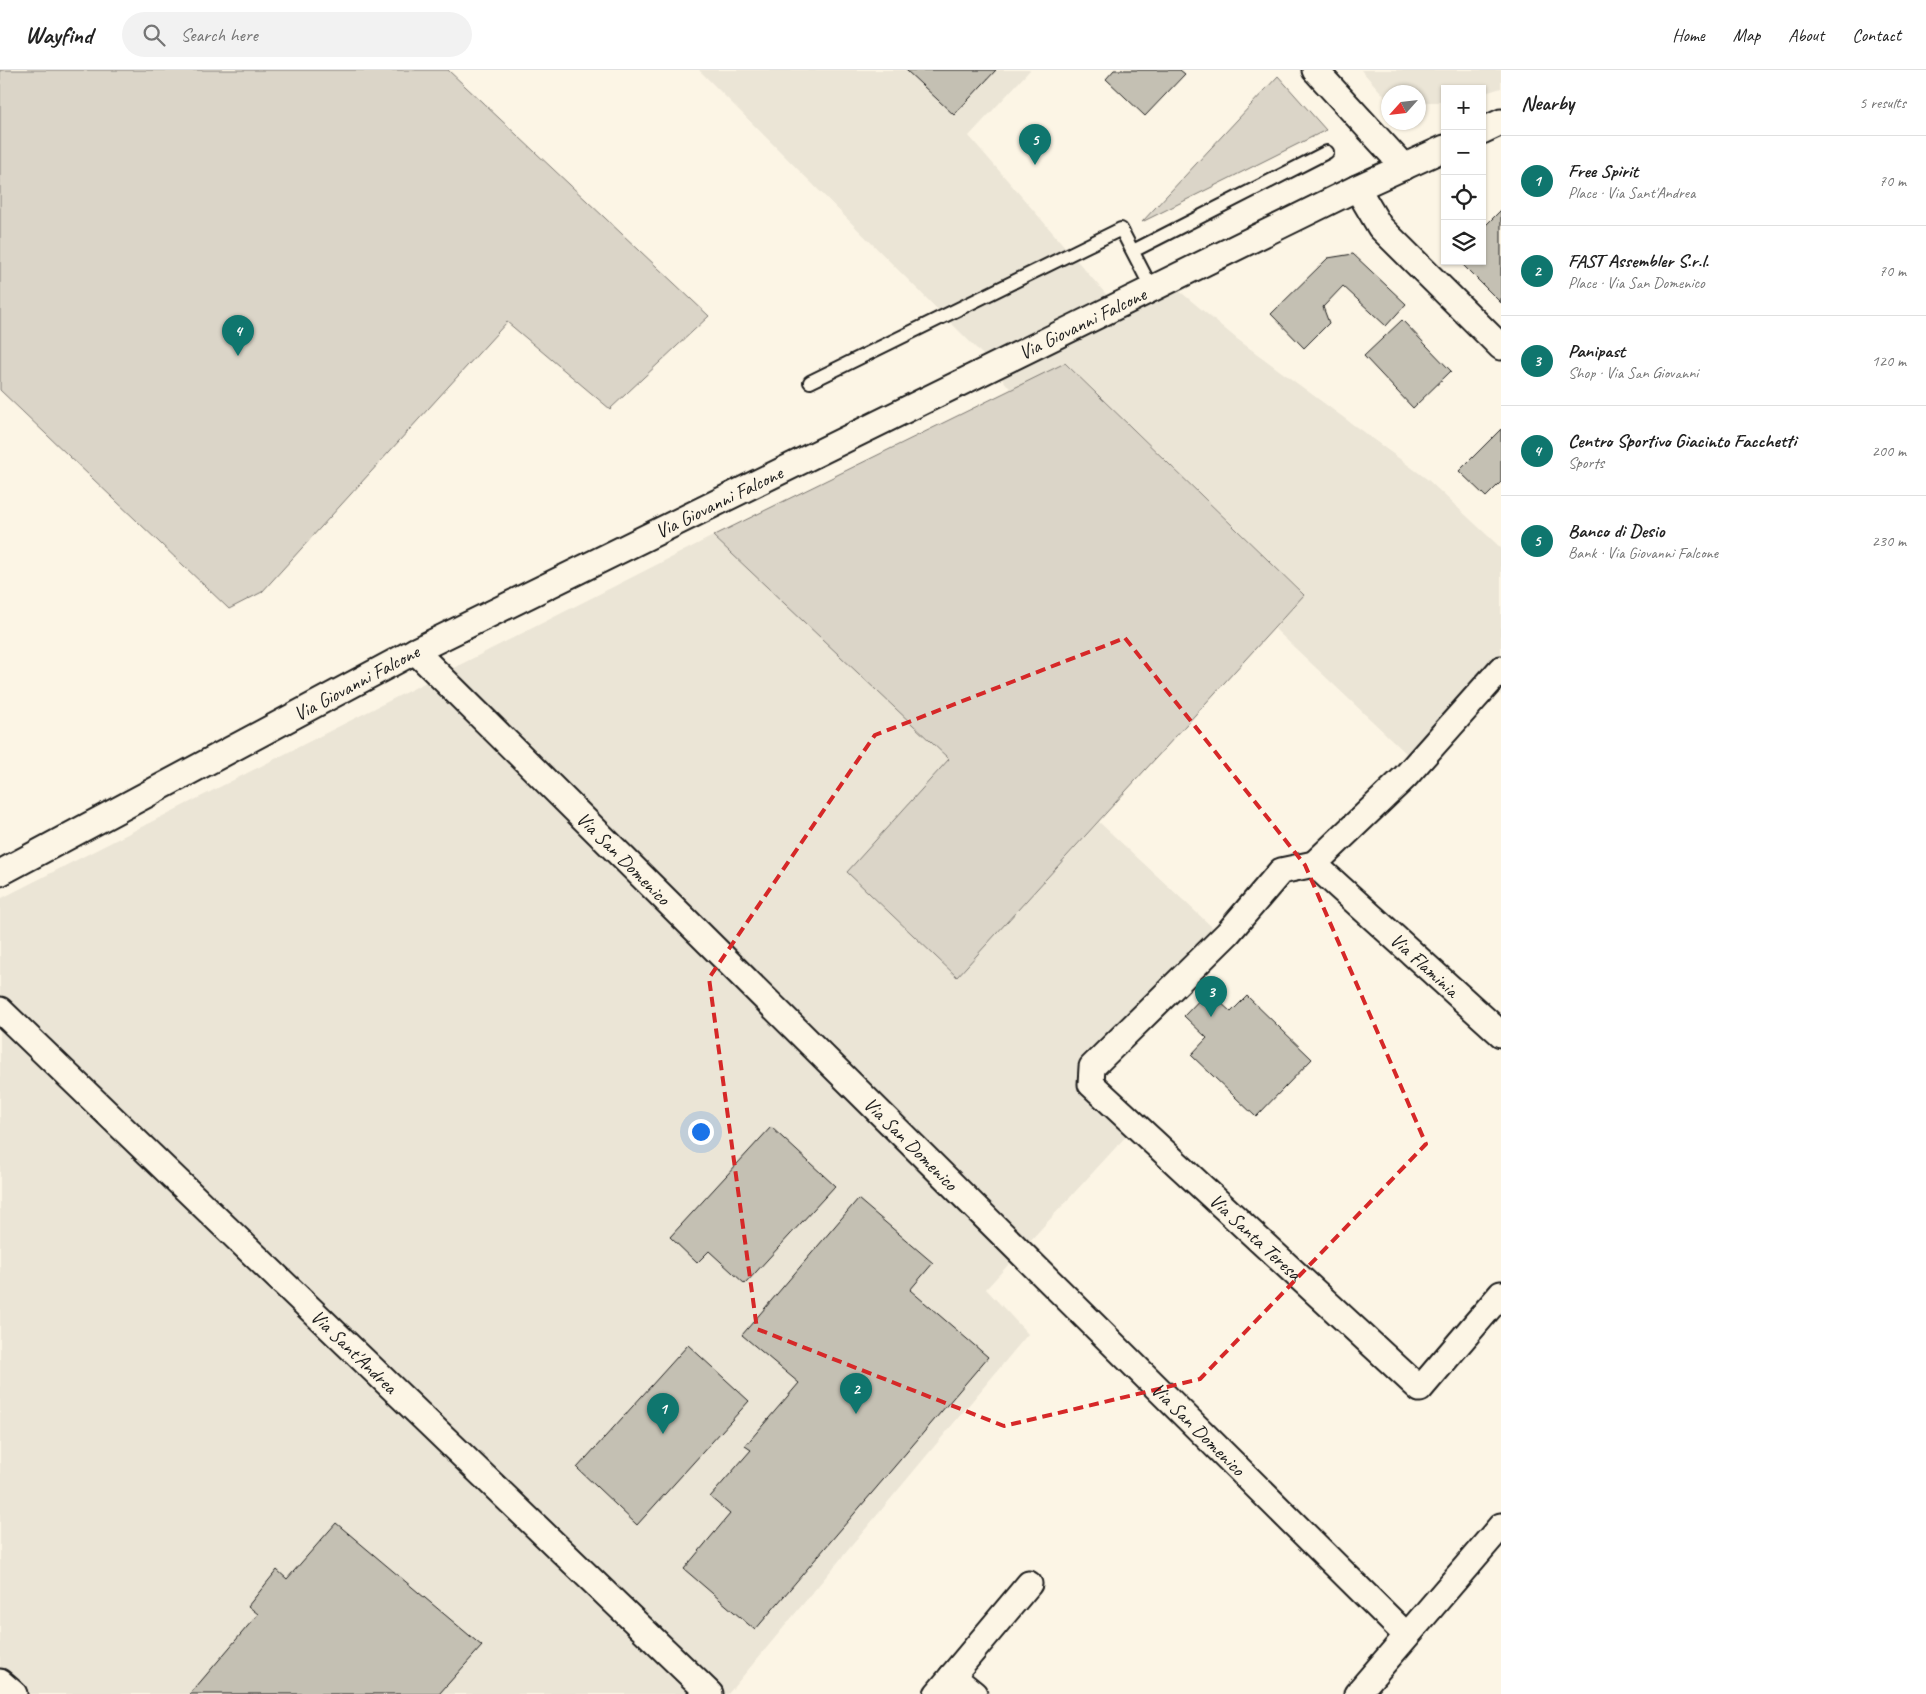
<!DOCTYPE html>
<html lang="en">
<head>
<meta charset="utf-8">
<style>
	body { margin:0; font-family:Caveat,sans-serif; background:#f2f2f2; color:#222 }
	.controls { position:absolute; right:15px; top:15px; display:grid; overflow:hidden; border-radius:0px; box-shadow:0 1px 4px #0004 }
	.controls button { width:45px; height:45px; display:grid; place-items:center; padding:0; border:0; border-bottom:1px solid #e0e0e0; background:#fff; color:#222; font:25px sans-serif }
	.compass { position:absolute; left:1381px; top:15px; width:45px; height:45px; border-radius:50%; background:#fff; box-shadow:0 1px 4px #0004; rotate:243deg }
	.you { position:absolute; left:700px; top:1061px; width:18px; height:18px; margin:-12px; border:4px solid #fff; border-radius:50%; background:#1a73e8; box-shadow:0 0 0 8px #1a73e833 }
	.badge { display:grid; place-items:center; width:32px; height:32px; border-radius:50%; background:#0f766e; color:#fff; font-size:16px; font-weight:700 }
	.pin { position:absolute; translate:-50% -41px; filter:drop-shadow(0 1px 2px #0008) }
	.pin::after { content:''; position:absolute; top:26px; width:18px; height:15px; background:inherit; clip-path:polygon(0 0,100% 0,50% 100%) }
	.list { margin:0; padding:0; list-style:none }
	h2 { display:flex; justify-content:space-between; align-items:center; height:65px; margin:0; padding:0 20px; font-size:21px }
	h2 small { font-size:16px; font-weight:400; color:#767676 }
	.list li { display:grid; grid-template-columns:32px 1fr auto; gap:15px; align-items:center; box-sizing:border-box; height:90px; padding:0 20px; border-top:1px solid #e0e0e0 }
	.list b { display:block; font-size:19px; white-space:nowrap }
	.list p { margin:0; font-size:16px; white-space:nowrap; color:#767676 }
	.list em { font-size:16px; font-style:normal; color:#767676 }
	.icon { flex:none; width:28px; height:28px; fill:none; stroke:currentColor; stroke-width:2; stroke-linecap:round; stroke-linejoin:round }
	.map { position:relative; flex:none; width:1501px; height:1624px; overflow:hidden }
	header { display:flex; align-items:center; gap:30px; box-sizing:border-box; height:70px; padding:0 25px; background:#fff; border-bottom:1px solid #e0e0e0 }
	header strong { font-size:24px }
	nav { display:flex; gap:28px; margin-inline-start:auto; font-size:18px }
	.search { width:350px; height:45px; background:#f2f2f2; display:flex; align-items:center; gap:12px; box-sizing:border-box; padding:0 18px; border-radius:28px; color:#767676; font-size:19px }
	main { display:flex }
	aside { flex:1; background:#fff }
	.map>svg:first-child { display:block }
	.built { fill:#ebe5d6 }
	.green { fill:#dbd5c8; stroke:#7c7872 }
	.building { fill:#c4c0b3; stroke:#1c1c1c }
	.lines { fill:none; stroke-linecap:round; stroke-linejoin:round }
	.lane-casing { stroke:#1c1c1c; stroke-width:16 }
	.street-casing { stroke:#1c1c1c; stroke-width:29 }
	.lane { stroke:#fcf5e5; stroke-width:12 }
	.street { stroke:#fcf5e5; stroke-width:25 }
	.marked { fill:none; stroke:#d62828; stroke-width:4; stroke-dasharray:10 6; stroke-linejoin:round }
	.labels { text-anchor:middle; stroke-width:4.5; stroke-linejoin:round; paint-order:stroke }
	.street-label { font-size:20px; fill:#1c1c1c; stroke:#fcf5e5 }
</style>
</head>
<body>
<header>
<strong>Wayfind</strong>
<div class="search"><svg class="icon" aria-label="search" viewBox="0 0 24 24"><circle cx="10" cy="10" r="6"/><path d="M15 15l6 6"/></svg>Search here</div>
<nav><a>Home</a><a>Map</a><a>About</a><a>Contact</a></nav>
</header>
<main>
<div class="map">
<svg width="1501" height="1624" viewBox="0 0 1501 1624">
	<rect width="100%" height="100%" fill="#fcf5e5"/>
	<filter id="ink" filterUnits="userSpaceOnUse"><feTurbulence type="fractalNoise" baseFrequency=".02" numOctaves="2"/><feDisplacementMap in="SourceGraphic" scale="10" xChannelSelector="R" yChannelSelector="G"/><feConvolveMatrix kernelMatrix="1 2 1 2 8 2 1 2 1" color-interpolation-filters="sRGB"/></filter>
	<g filter="url(#ink)">
		<path class="built" d="M699 0H1030L969 66 1124 245 1177 219 1237 269 1427 409 1501 478V625L1477 605 1408 685 1275 559 1304 524 1066 293 1011 320 986 288Z
			M1361 0H1501V18L1482 24V19H1445V32H1419L1418 22H1388V30Z
			M713 466 949 689 847 802 957 907 1099 752 1225 869 1077 1013 1129 1063 986 1219 1028 1264 728 1624H0V829Z"/>
		<path class="green" d="M0 0H448L709 246 610 339 507 252 262 522 229 539 0 320Z
			M1278 6 1326 60 1142 152Z
			M1065 293 1304 525 957 907 847 802 949 689 713 466Z"/>
		<path class="building" d="M906 0H996L954 45Z
			M1114 0H1180L1185 4 1145 46 1106 9Z
			M1501 140V233L1459 191H1482V159Z
			M1353 184 1406 234 1386 256 1343 216 1323 237 1329 253 1304 278 1271 244 1328 188Z
			M1402 250 1451 301 1413 338 1364 286Z
			M1501 359V412L1486 427 1459 401Z
			M1208 921 1231 942 1247 926 1312 989 1256 1047 1191 985 1207 968 1184 946Z
			M771 1057 835 1116 745 1214 709 1181 697 1193 670 1167Z
			M858 1129 933 1193 910 1220 988 1287 755 1560 684 1499 730 1444 710 1427 751 1380 745 1376 799 1313 742 1265Z
			M688 1275 749 1331 637 1455 577 1398Z
			M336 1453 482 1576 439 1624H190L258 1544 248 1536 277 1500 287 1509Z"/>
		<g class="lines">
			<defs>
				<path id="lane" d="M1133 181 1327 82
					M810 312 1121 159 1152 219"/>
				<g id="street">
					<path d="M1315 0 1404 97"/>
					<path d="M1482 61 1501 52"/>
					<path d="M1357 118 1380 157 1501 277"/>
					<path id="s1" d="M415 581 1406 1565"/>
					<path id="s2" d="M1501 599 1405 707 1314 794 1501 964"/>
					<path id="s3" d="M1314 794 1281 801 1228 863 1092 997 1091 1014 1420 1319 1501 1224"/>
					<path id="s4" d="M0 803 415 581 1357 118 1445 78"/>
					<path id="s5" d="M0 940 710 1624"/>
					<path d="M952 1606 1029 1514"/>
					<path d="M0 1612 14 1624"/>
					<path d="M937 1624 952 1606 974 1624"/>
					<path d="M1357 1624 1501 1456"/>
				</g>
			</defs>
			<use href="#lane" class="lane-casing"/>
			<use href="#street" class="street-casing"/>
			<use href="#lane" class="lane"/>
			<use href="#street" class="street"/>
		</g>
	</g>
	<path class="marked" d="M1125 568 1305 795 1426 1074 1200 1309 1004 1356 757 1259 709 908 875 665Z"/>
	<g class="labels">
		<g class="street-label">
			<text dy="7" stroke="none"><textPath href="#s4" startOffset="1214">Via Giovanni Falcone</textPath></text>
			<text dy="7" stroke="none"><textPath href="#s4" startOffset="809">Via Giovanni Falcone</textPath></text>
			<text dy="7" stroke="none"><textPath href="#s4" startOffset="404">Via Giovanni Falcone</textPath></text>
			<text dy="7" stroke="none"><textPath href="#s1" startOffset="294">Via San Domenico</textPath></text>
			<text dy="7" stroke="none"><textPath href="#s2" startOffset="420">Via Flaminia</textPath></text>
			<text dy="7" stroke="none"><textPath href="#s1" startOffset="699">Via San Domenico</textPath></text>
			<text dy="7" stroke="none"><textPath href="#s3" startOffset="548">Via Santa Teresa</textPath></text>
			<text dy="7" stroke="none"><textPath href="#s5" startOffset="492">Via Sant'Andrea</textPath></text>
			<text dy="7" stroke="none"><textPath href="#s1" startOffset="1104">Via San Domenico</textPath></text>
		</g>
	</g>
</svg>
<div class="controls">
<button>+</button>
<button>−</button>
<button><svg class="icon" aria-label="locate" viewBox="0 0 24 24"><circle cx="12" cy="12" r="6"/><path d="M12 2v4M12 18v4M2 12h4M18 12h4"/></svg></button>
<button><svg class="icon" aria-label="layers" viewBox="0 0 24 24"><path d="M12 4l9 5-9 5-9-5zM3 14l9 5 9-5"/></svg></button>
</div>
<svg class="compass" viewBox="-18 -18 36 36"><path d="M0-13l5 13h-10z" fill="#e53935"/><path d="M0 13l5-13h-10z" fill="#767676"/></svg>
<div class="you"></div>
<div class="pin badge" style="left:663px;top:1364px">1</div>
<div class="pin badge" style="left:856px;top:1344px">2</div>
<div class="pin badge" style="left:1211px;top:947px">3</div>
<div class="pin badge" style="left:238px;top:286px">4</div>
<div class="pin badge" style="left:1035px;top:95px">5</div>
</div>
<aside>
<h2>Nearby<small>5 results</small></h2>
<ul class="list">
<li><span class="badge">1</span><div><b>Free Spirit</b><p>Place · Via Sant'Andrea</p></div><em>70 m</em></li>
<li><span class="badge">2</span><div><b>FAST Assembler S.r.l.</b><p>Place · Via San Domenico</p></div><em>70 m</em></li>
<li><span class="badge">3</span><div><b>Panipast</b><p>Shop · Via San Giovanni</p></div><em>120 m</em></li>
<li><span class="badge">4</span><div><b>Centro Sportivo Giacinto Facchetti</b><p>Sports</p></div><em>200 m</em></li>
<li><span class="badge">5</span><div><b>Banco di Desio</b><p>Bank · Via Giovanni Falcone</p></div><em>230 m</em></li>
</ul>
</aside>
</main>
</body>
</html>
